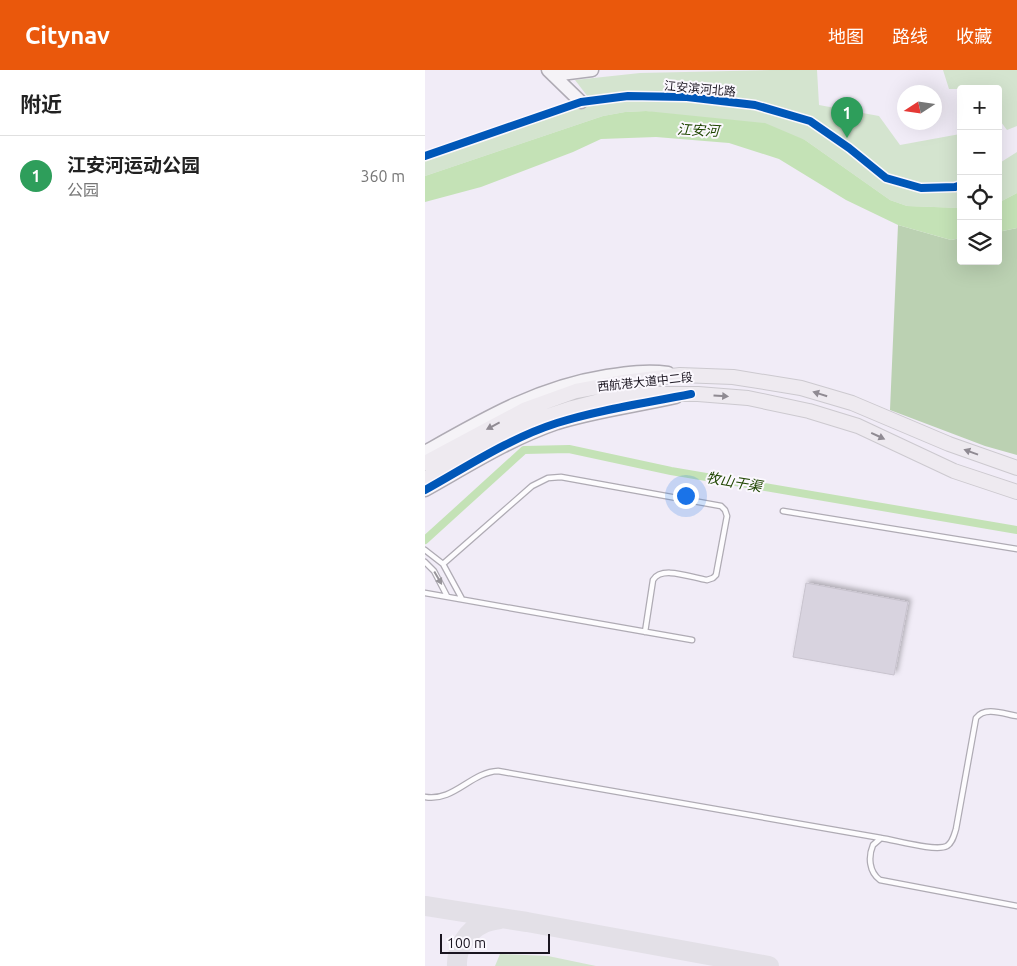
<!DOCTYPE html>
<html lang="zh">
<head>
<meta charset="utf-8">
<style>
	body { margin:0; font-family:Ubuntu,"Noto Sans SC",sans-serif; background:#f2f2f2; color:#222 }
	.controls { position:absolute; right:15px; top:15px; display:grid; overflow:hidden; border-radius:5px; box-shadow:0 5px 20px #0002 }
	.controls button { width:45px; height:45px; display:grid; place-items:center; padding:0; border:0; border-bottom:1px solid #e0e0e0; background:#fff; color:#222; font:25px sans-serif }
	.compass { position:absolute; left:472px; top:15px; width:45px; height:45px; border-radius:50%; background:#fff; box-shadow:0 5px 20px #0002; rotate:258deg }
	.scale { position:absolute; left:15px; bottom:12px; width:110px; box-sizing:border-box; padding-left:5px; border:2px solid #1a1520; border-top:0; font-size:14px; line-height:18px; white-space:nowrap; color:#1a1520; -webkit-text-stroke:4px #fbf8fe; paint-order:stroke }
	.you { position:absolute; left:260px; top:425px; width:18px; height:18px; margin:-12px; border:4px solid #fff; border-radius:50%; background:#1a73e8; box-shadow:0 0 0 8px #1a73e833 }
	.badge { display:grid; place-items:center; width:32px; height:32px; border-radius:50%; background:#ea580c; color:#fff; font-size:16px; font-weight:700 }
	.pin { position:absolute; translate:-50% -41px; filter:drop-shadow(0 1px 2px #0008) }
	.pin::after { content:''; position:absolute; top:26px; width:18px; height:15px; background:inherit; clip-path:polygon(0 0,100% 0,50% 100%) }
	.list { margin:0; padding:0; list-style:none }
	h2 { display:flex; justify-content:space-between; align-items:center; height:65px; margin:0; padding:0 20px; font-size:21px }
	h2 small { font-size:16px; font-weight:400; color:#767676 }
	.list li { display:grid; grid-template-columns:32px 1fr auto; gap:15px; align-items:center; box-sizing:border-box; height:80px; padding:0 20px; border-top:1px solid #e0e0e0 }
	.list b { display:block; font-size:19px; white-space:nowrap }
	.list p { margin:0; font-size:16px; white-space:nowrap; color:#767676 }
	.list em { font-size:16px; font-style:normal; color:#767676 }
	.icon { flex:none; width:28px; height:28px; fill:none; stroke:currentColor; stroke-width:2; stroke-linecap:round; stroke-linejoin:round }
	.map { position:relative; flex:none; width:592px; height:896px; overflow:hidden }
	header { display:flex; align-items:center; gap:30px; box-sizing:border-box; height:70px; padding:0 25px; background:#ea580c; color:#fff }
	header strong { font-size:24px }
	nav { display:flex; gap:28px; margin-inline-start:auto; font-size:18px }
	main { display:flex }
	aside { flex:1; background:#fff }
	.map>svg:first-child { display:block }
	.green { fill:#d4e4cf }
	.forest { fill:#bbd1b2 }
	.water { fill:#c4e2b6 }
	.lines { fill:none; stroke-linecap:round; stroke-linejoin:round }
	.canal { stroke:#c4e2b6; stroke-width:8 }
	.taxiway { stroke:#e3e0e7; stroke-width:20 }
	.building { fill:#d8d3df; stroke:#c8c3ce; filter:url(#shadow) }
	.lane-casing { stroke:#afabb4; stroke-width:7 }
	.secondary-casing { stroke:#afabb4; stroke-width:15 }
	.primary-casing { stroke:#ccc9cf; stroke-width:16 }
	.lane { stroke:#fdfcfe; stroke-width:4.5 }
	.secondary { stroke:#f5f3f7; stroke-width:12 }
	.primary { stroke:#eeeaf0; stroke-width:14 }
	.cycleway-casing { stroke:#fbf8fe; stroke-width:11 }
	.cycleway { stroke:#0057b8; stroke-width:8 }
	.oneway { fill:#8f8a92 }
	.oneway2 { fill:#97949a }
	.labels { text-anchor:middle; stroke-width:4; stroke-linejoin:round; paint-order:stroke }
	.street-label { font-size:12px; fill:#1a1520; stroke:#fbf8fe }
	.water-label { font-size:14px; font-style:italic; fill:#1f4600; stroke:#fbf8fe }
</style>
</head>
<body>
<header>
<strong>Citynav</strong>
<nav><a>地图</a><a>路线</a><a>收藏</a></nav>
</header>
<main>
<aside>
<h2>附近<small></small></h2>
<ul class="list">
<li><span class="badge" style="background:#2e9e5b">1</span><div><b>江安河运动公园</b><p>公园</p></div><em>360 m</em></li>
</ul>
</aside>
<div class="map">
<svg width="592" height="896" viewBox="0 0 592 896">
	<defs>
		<filter id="shadow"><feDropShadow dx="3" dy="-3" stdDeviation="2.5" flood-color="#0004"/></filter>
	</defs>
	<rect width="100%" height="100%" fill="#f1ecf7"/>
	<path class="green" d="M346 0H392L394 35 454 46 475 75 535 64 536 138 482 136 465 130 380 70 221 41 200 42 178 46 0 106V83L163 27 150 10 215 3Z
		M518 0H592V56L582 60 573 48V19H524Z
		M592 82V123L573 133V94Z
		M75 884 123 886 171 896H70Z"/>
	<path class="forest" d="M473 155 526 170 536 168V191H573V162L592 158V385L560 376 465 340Z"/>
	<path class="water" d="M221 41 340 53 380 70 465 130 482 136 536 138V168L526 170 473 155 421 130 354 89 304 73 231 67 176 69 148 82 56 117 0 132V106L178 46 200 42Z
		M592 123V158L573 162V133Z"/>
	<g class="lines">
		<path class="canal" d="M0 470 99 380 144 379 246 401 592 460"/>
		<path class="taxiway" d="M0 836 102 852 344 896
			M32 896C31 878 43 860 59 853 64 851 70 850 75 849"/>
	</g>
	<path class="building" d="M381 513 483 532 469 605 368 587Z"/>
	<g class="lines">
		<defs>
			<path id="lane" d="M358 441 592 479
				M0 480 18 494 37 529
				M0 492 9 501 22 526
				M18 494 107 416 123 408 136 407 296 436 300 440 302 446 291 505 288 508 282 510C267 508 237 495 228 510L220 562
				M0 523 267 570
				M592 646C579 644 560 636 551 648L531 759C529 765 528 772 522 776 511 782 470 770 456 768L448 775C443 787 444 802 455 810L592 836
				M0 727C29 732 46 702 73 701L456 768"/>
			<path id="secondary" d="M123 0 156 32
				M128 5 167 0
				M0 382C60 348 113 317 182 306 202 303 222 300 243 303
				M0 420C43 396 85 369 132 353 171 341 211 336 251 327"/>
			<path id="primary" d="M0 393 101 339 151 321 199 312 255 305 308 307 376 318 427 333 524 374 592 398
				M3 407 68 369 108 351 147 338 186 328 221 324H273L323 328 384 341 433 356 529 401 592 422"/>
		</defs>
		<use href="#lane" class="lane-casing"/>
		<use href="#secondary" class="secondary-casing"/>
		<use href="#primary" class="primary-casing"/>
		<use href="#lane" class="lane"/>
		<use href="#secondary" class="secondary"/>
		<use href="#primary" class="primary"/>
		<defs>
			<path id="cycleway" d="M0 86 156 32 203 26 262 27 330 35 385 51 424 78 461 108 496 118 530 117 536 115
				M0 420C43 396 85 368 132 353 176 339 222 333 266 324"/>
		</defs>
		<use href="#cycleway" class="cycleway-casing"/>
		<use href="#cycleway" class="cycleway"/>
	</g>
	<defs><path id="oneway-solid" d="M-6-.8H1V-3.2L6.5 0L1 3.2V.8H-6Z" transform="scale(1.25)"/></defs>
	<g class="oneway">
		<use href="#oneway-solid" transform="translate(395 324) rotate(-163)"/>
		<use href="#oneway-solid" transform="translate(296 326) rotate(4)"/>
		<use href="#oneway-solid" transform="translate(68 356) rotate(152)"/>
		<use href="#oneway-solid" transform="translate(453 366) rotate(25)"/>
		<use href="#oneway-solid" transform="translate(546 382) rotate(-160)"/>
	</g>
	<use class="oneway2" href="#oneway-solid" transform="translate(13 508) rotate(60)"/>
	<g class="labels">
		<g class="street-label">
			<text transform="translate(275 19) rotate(5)" y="4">江安滨河北路</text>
			<text transform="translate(220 312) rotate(-6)" y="4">西航港大道中二段</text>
		</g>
		<g class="water-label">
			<text transform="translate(273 60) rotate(3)" y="5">江安河</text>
			<text transform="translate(309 412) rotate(10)" y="5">牧山干渠</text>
		</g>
	</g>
</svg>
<div class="controls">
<button>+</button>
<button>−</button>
<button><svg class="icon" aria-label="locate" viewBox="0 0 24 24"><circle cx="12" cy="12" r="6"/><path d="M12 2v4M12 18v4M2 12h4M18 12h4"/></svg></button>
<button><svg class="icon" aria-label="layers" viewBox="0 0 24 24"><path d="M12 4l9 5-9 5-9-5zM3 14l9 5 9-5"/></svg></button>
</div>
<svg class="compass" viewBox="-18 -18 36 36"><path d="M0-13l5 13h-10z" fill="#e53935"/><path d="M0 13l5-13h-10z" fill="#767676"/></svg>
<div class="scale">100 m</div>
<div class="you"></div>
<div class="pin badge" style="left:422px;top:68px;background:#2e9e5b">1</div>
</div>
</main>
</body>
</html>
